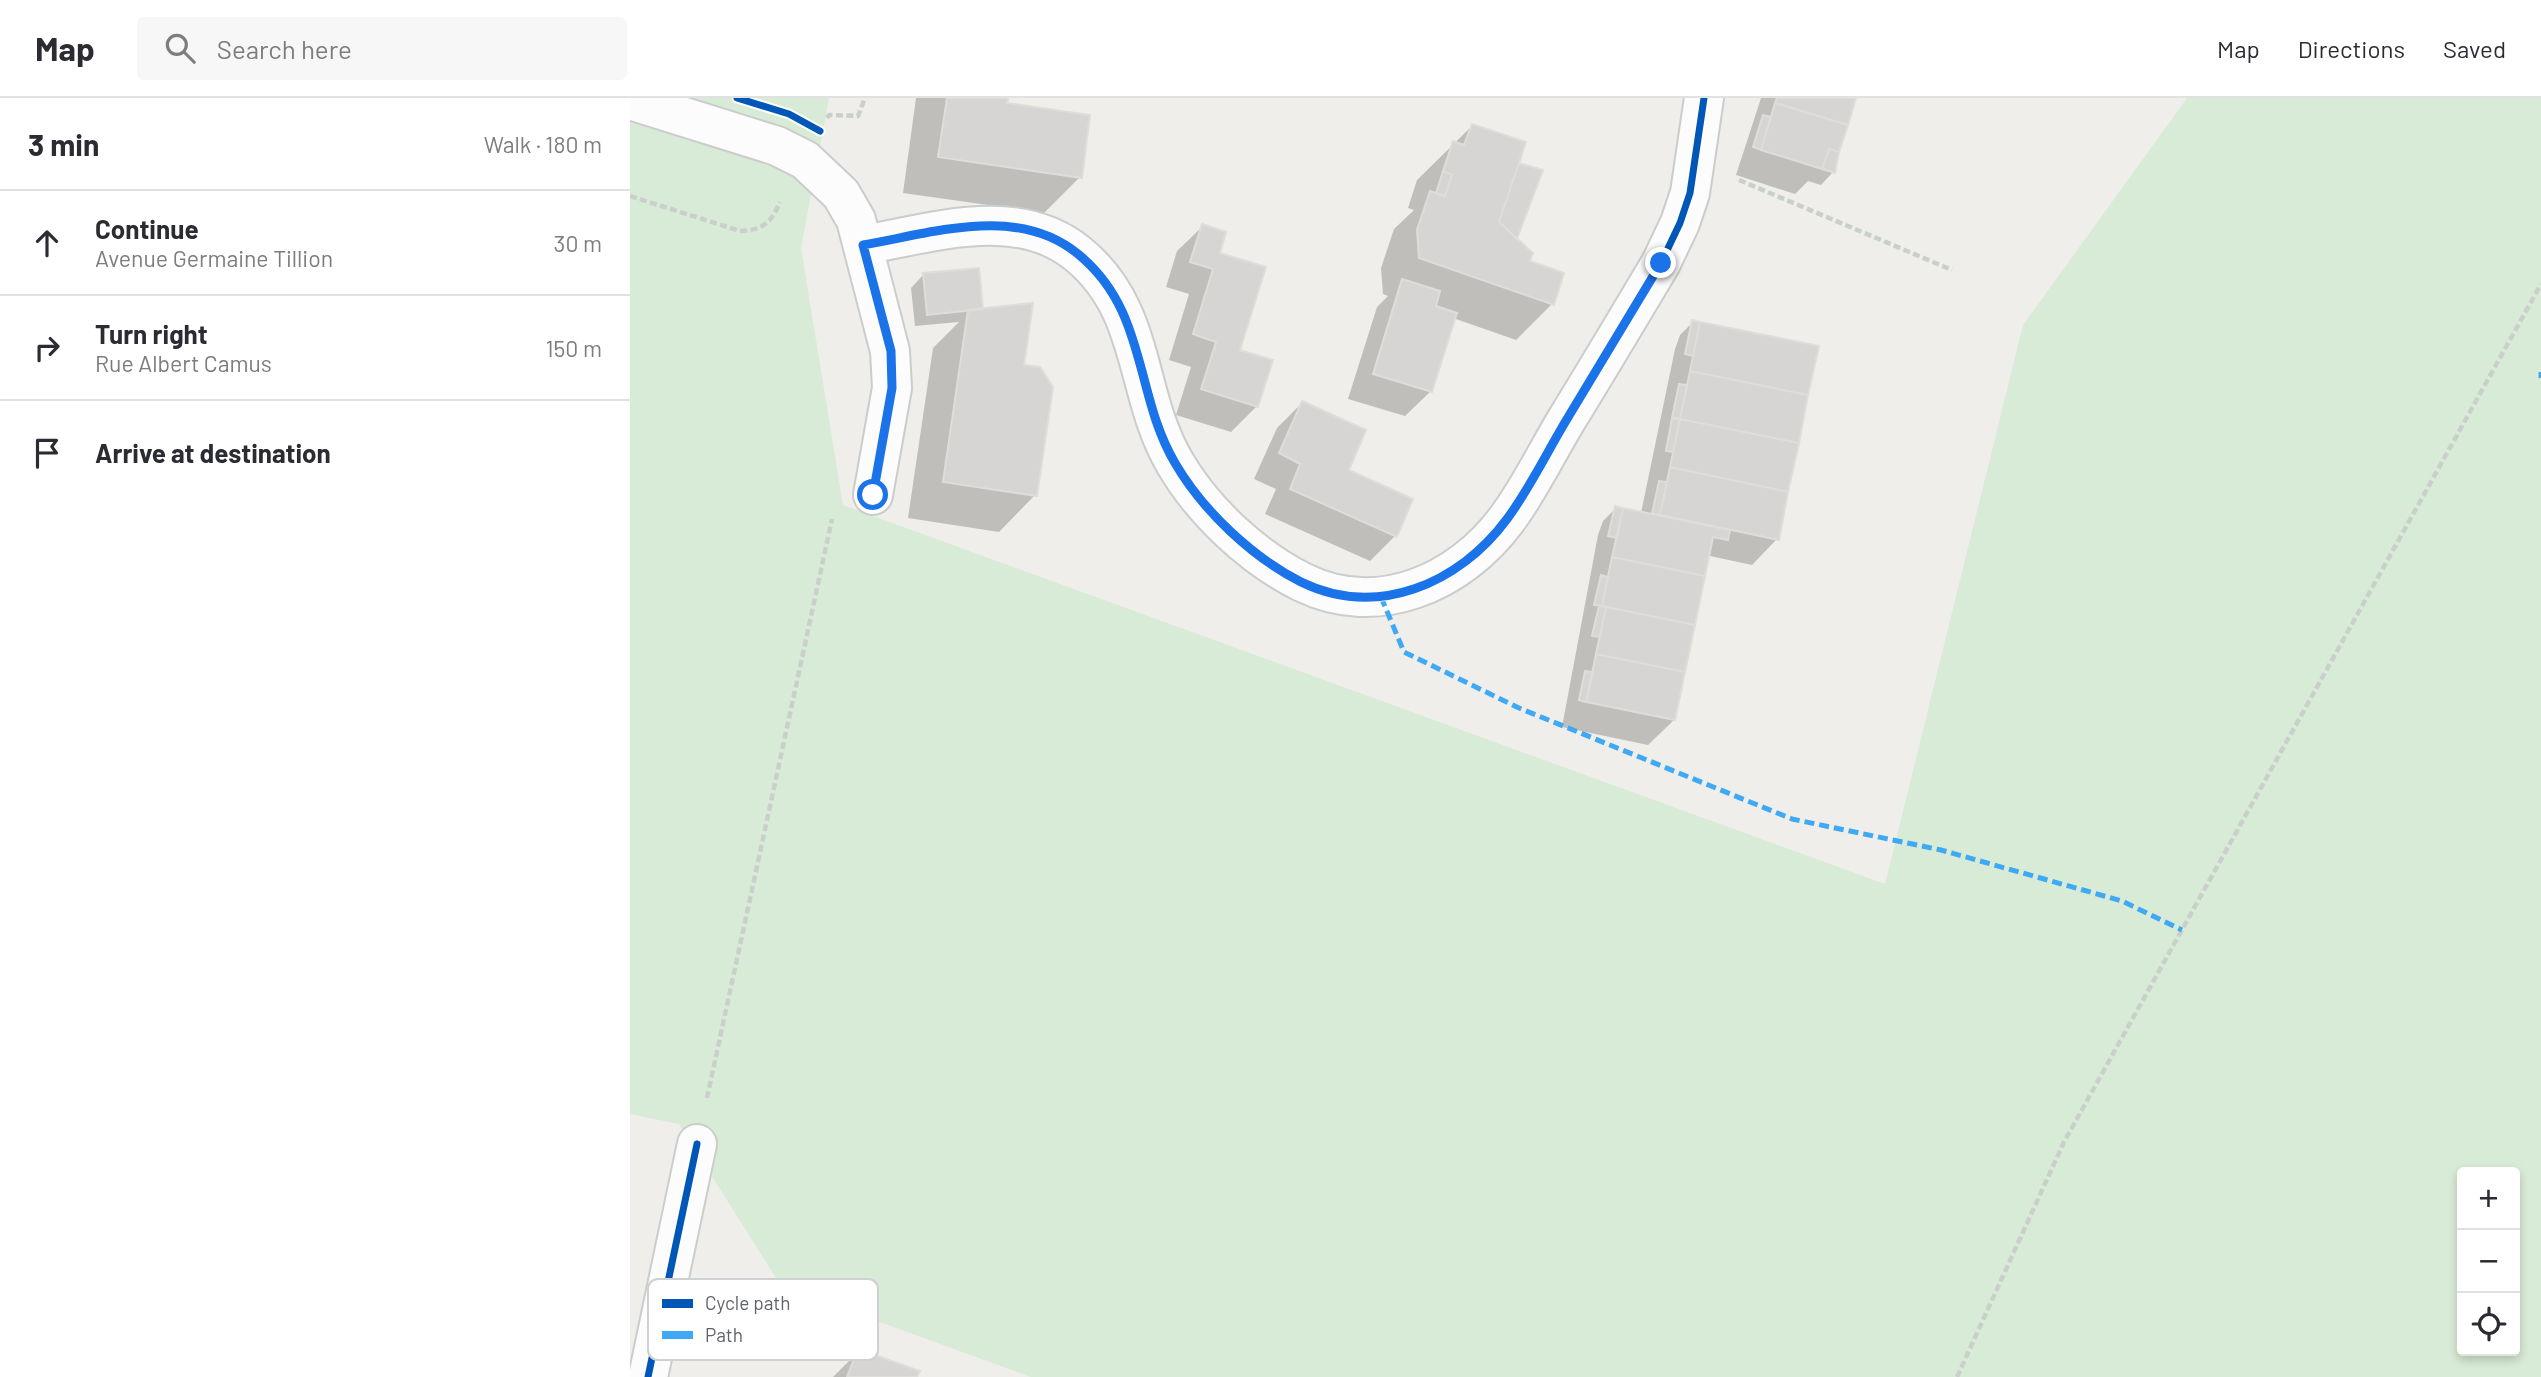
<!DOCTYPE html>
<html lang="en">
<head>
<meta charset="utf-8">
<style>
	body { margin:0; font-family:Barlow,sans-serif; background:#f7f7f7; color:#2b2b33 }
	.controls { position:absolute; right:21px; bottom:21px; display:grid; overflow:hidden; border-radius:7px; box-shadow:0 4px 10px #0003 }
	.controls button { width:63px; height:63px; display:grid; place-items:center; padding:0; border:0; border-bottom:2px solid #e1e1e2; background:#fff; color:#2b2b33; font:35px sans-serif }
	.stop { position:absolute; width:21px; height:21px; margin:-16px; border:5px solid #1a73e8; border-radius:50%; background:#fff }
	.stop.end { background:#1a73e8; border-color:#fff; box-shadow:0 2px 7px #0008 }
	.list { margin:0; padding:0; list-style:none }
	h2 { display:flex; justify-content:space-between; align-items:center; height:91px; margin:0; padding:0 28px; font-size:30px }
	h2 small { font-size:23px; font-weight:400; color:#7c7c81 }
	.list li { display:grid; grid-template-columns:46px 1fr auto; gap:21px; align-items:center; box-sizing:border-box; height:105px; padding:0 28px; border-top:2px solid #e1e1e2 }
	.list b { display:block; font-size:26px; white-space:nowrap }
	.list p { margin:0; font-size:23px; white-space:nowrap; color:#7c7c81 }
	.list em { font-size:23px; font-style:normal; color:#7c7c81 }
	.icon { flex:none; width:38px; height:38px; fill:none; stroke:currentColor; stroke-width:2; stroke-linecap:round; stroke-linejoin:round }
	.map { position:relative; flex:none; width:1911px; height:1279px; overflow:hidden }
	header { display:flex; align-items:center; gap:42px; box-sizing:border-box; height:98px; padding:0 35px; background:#fff; border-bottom:2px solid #e1e1e2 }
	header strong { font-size:33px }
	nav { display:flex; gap:38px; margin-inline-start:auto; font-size:24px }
	.search { width:490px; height:63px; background:#f7f7f7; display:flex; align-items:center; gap:18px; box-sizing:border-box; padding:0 24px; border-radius:7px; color:#7c7c81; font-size:26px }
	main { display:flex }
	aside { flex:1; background:#fff }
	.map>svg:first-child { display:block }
	.green { fill:#d8ebd6; fill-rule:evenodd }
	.shadow { fill:#0003 }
	.building { fill:#d6d5d3; stroke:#deddd9; stroke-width:2 }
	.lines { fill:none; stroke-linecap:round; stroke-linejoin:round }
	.street-casing { stroke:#cbcccc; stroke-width:42 }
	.path { stroke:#cacfcc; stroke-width:4.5; stroke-dasharray:7 3.5; stroke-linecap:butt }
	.street { stroke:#fdfcfc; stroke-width:38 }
	.quiet { stroke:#3fa9f5; stroke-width:5; stroke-dasharray:10 5; stroke-linecap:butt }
	.cycleway-casing { stroke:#fff; stroke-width:11 }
	.cycleway { stroke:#0057b8; stroke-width:7 }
	.route { stroke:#1a73e8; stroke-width:9 }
	.key { fill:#fff; stroke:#cfd0d2; stroke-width:2 }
	.key-label { font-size:19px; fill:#5f6368 }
</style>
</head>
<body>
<header>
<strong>Map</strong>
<div class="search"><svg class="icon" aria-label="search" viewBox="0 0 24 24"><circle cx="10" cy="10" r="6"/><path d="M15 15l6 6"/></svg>Search here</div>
<nav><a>Map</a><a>Directions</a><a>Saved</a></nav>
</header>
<main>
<aside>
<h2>3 min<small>Walk · 180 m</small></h2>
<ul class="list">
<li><svg class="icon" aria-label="ahead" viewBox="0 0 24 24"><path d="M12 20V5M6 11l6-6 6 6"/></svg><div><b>Continue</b><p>Avenue Germaine Tillion</p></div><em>30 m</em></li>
<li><svg class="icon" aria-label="right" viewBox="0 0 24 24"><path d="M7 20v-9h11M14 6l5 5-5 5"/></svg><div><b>Turn right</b><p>Rue Albert Camus</p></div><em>150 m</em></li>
<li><svg class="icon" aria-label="arrive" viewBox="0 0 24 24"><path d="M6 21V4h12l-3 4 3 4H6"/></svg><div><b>Arrive at destination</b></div></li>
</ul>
</aside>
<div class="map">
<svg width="1911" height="1279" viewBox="0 0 1911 1279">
	<rect width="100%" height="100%" fill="#efeeea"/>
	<path class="green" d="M0 0H199L171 150 213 407 1255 786 1393 227 1557 0H1911V1279H401L151 1188 49 1026 0 1016ZM1832 1074H1885V1253H1832Z"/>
	<path class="shadow" d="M286 0H378L375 6 450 79 414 115 273 95Z
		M1131 0H1226L1203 74 1191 87 1178 83 1165 96 1106 77Z
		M842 28 887 66 910 74 885 141 922 206 886 242 823 220 801 293 775 318 718 301 747 209 758 198 753 196 751 170 764 131 784 112 778 110 787 82Z
		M573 128 627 308 601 334 546 317 561 269 539 262 559 196 536 189 547 153Z
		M293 177 351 212 392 269 405 397 369 434 278 420 303 250 329 224 285 228 281 190Z
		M1063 224 1187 250 1147 441 1122 467 1080 458 1077 461 1044 622 1018 647 932 629 968 437 973 423 986 410 1011 415 1045 251 1050 237Z
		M672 305 716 373 765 438 740 463 635 416 646 391 624 381 647 330Z
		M229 1253 286 1279H203Z"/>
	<path class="building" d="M317 0H378L377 5 460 17 452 80 308 59Z
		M1147 0H1226L1218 27 1145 5Z
		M1145 5 1218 27 1209 54 1199 51 1192 71 1131 52Z
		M1133 17 1141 19 1131 52 1123 49Z
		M842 26 896 44 869 124 903 155 900 163 934 175 924 207 789 160 787 132 800 93 815 98 822 77 813 73 823 43 834 47Z
		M1199 51 1209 54 1205 75 1192 71Z
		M889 65 913 72 887 141 869 124Z
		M813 73 822 77 815 98 806 95Z
		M572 126 596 134 590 155 636 169 610 252 643 262 628 309 571 291 586 244 563 236 583 171 560 164Z
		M349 170 353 211 297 217 293 175Z
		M772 181 810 193 806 208 827 215 802 294 743 276Z
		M403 205 394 267 410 269 423 289 407 398 313 384 338 212Z
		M1062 222 1070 224 1063 258 1055 256Z
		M1070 224 1189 248 1178 297 1060 273Z
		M1060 273 1178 297 1169 345 1050 321Z
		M1049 286 1057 287 1050 321 1042 320Z
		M672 303 736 332 719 372 783 401 767 439 660 391 670 366 649 355Z
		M1042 320 1050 321 1043 354 1036 353Z
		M1050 321 1169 345 1158 394 1040 369Z
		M1040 369 1158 394 1149 442 1030 417Z
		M1029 383 1037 384 1030 417 1022 416Z
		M985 408 993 410 987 440 978 438Z
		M993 410 1100 432 1098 442 1083 439 1075 478 982 459Z
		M982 459 1075 478 1065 527 972 508Z
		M971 477 978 479 972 508 964 507Z
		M969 508 976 509 970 539 962 538Z
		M976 509 1065 527 1055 574 966 556Z
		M966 556 1055 574 1045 622 956 604Z
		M955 573 963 574 956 604 949 602Z
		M228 1251 290 1273 287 1279H217Z"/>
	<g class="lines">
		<defs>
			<path id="street" d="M0 2 147 48 175 62 211 96 226 122 260 253 262 290 243 397
				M233 147C302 135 387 106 448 156 517 212 504 296 545 365 573 413 622 459 672 484 747 521 829 486 877 421 900 390 917 354 937 321 969 269 1000 217 1031 165L1050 125 1060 95 1074 0
				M18 1279 67 1046"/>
		</defs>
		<use href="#street" class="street-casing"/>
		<path class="path" d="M197 20 199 17 228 18 235 0
			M1109 82 1322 172
			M0 98 110 133C133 132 141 125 150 104
			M77 1000 202 421
			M1327 1279 1434 1044 1911 186"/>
		<use href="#street" class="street"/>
		<path class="quiet" d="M1911 274V280
			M751 499 774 554 889 610 1162 721 1311 752 1492 803 1552 832"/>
		<defs>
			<path id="cycleway" d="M107 0 159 16 190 33
				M233 147C302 135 387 106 448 156 517 212 504 296 545 365 573 413 622 459 672 484 747 521 829 486 877 421 900 390 917 354 937 321 969 269 1000 217 1031 165L1050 125 1060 95 1074 0
				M18 1279 67 1046"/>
		</defs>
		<use href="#cycleway" class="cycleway-casing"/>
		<use href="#cycleway" class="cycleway"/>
	</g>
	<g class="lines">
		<path class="route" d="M243 397 262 290 261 253 233 147C303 135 387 106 448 156 518 213 504 296 545 365 573 413 622 459 671 484 747 521 829 486 877 421 900 390 917 354 937 321 968 269 1000 217 1031 165"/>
	</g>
	<rect x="18" y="1181" width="230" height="81" rx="10" class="key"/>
	<rect x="32" y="1201" width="31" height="9" fill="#0057b8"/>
	<rect x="32" y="1233" width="31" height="8" fill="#3fa9f5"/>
	<g class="key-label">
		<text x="75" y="1212">Cycle path</text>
		<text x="75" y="1244">Path</text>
	</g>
</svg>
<div class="controls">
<button>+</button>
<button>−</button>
<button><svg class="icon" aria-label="locate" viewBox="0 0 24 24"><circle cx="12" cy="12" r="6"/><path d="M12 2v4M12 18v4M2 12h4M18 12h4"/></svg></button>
</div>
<div class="stop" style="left:243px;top:397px"></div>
<div class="stop end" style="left:1031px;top:165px"></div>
</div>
</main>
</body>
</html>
